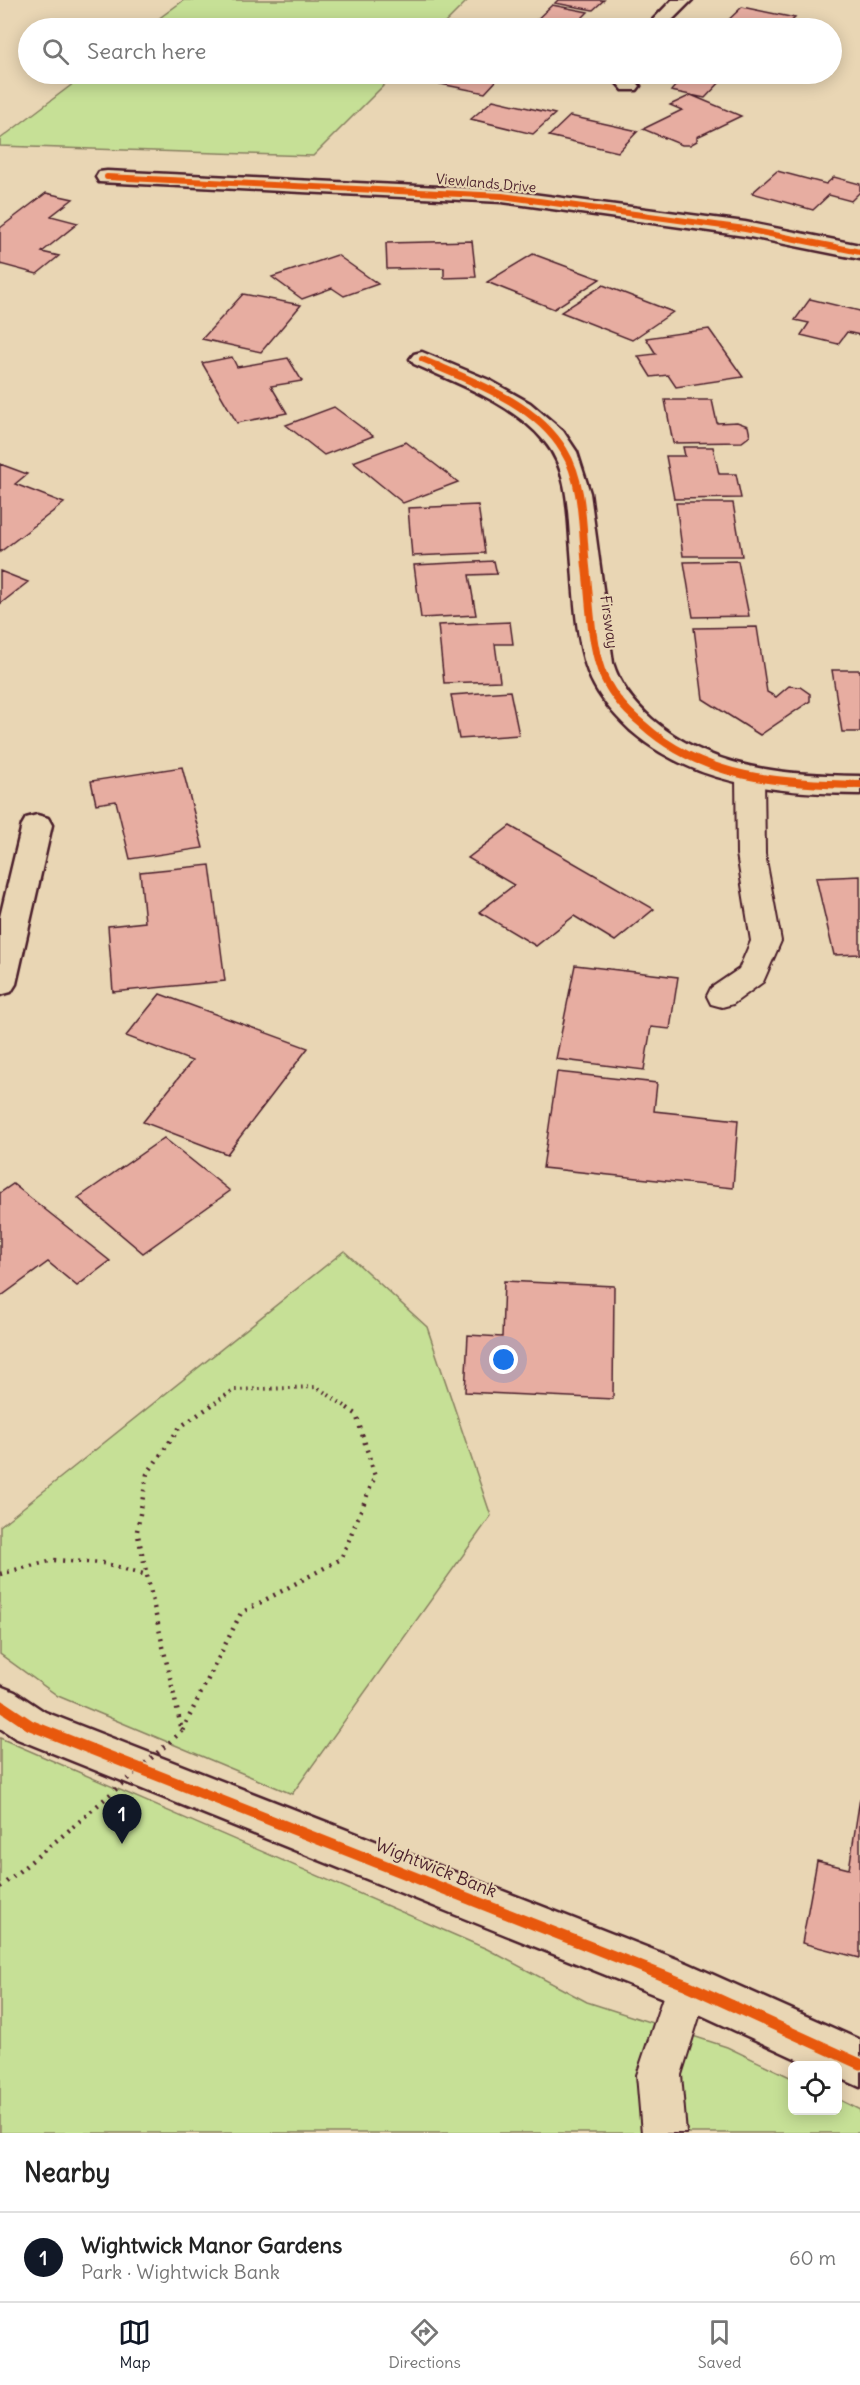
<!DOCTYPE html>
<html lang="en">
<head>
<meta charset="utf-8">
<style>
	body { margin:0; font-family:Delius,sans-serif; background:#f2f2f2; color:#222 }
	.controls { position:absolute; right:18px; bottom:18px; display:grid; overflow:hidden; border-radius:9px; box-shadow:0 3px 15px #0003 }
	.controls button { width:54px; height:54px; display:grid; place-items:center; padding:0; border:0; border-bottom:2px solid #e0e0e0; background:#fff; color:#222; font:30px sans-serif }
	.you { position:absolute; left:504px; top:1360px; width:21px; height:21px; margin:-15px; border:4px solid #fff; border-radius:50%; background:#1a73e8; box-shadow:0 0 0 9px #1a73e833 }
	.badge { display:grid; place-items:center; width:39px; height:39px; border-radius:50%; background:#111827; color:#fff; font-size:20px; font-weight:700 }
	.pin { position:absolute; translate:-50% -50px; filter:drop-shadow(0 2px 3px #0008) }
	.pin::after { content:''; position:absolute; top:32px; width:21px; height:18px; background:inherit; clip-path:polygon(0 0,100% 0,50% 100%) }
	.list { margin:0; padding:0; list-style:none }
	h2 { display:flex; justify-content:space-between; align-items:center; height:78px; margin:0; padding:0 24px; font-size:26px }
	h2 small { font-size:20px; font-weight:400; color:#767676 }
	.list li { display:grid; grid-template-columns:39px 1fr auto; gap:18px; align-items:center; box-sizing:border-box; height:90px; padding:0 24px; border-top:2px solid #e0e0e0 }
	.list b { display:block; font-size:22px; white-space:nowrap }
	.list p { margin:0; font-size:20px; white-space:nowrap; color:#767676 }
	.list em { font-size:20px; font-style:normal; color:#767676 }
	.icon { flex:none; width:33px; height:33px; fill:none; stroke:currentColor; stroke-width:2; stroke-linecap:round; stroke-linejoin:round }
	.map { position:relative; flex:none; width:860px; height:2133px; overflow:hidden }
	.search { position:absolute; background:#fff; box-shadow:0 3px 15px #0003; left:18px; right:18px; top:18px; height:66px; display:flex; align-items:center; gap:15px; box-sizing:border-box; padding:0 21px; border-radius:33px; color:#767676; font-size:22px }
	.sheet { height:168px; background:#fff }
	nav { display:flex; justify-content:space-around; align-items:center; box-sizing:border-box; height:84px; border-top:2px solid #e0e0e0; background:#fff; font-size:16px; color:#767676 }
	nav a { display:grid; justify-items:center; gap:3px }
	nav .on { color:#111827 }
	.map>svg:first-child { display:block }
	.green { fill:#c6e096; stroke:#888060; stroke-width:1.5 }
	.building { fill:#e7ada1; stroke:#4a1f2b; stroke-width:1.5 }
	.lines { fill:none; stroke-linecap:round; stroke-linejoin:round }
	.lane-casing { stroke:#4a1f2b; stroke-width:4 }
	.street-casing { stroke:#4a1f2b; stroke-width:5 }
	.secondary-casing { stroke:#4a1f2b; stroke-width:5 }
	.path-far1 { stroke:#4a1f2b; stroke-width:4; stroke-dasharray:1.5 4.5; stroke-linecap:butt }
	.path { stroke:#4a1f2b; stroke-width:4.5; stroke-dasharray:2 6; stroke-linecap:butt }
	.lane { fill:#e9d6b4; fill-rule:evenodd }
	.street { fill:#e9d6b4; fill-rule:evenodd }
	.secondary { fill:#e9d6b4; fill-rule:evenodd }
	.path-bridge { stroke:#4a1f2b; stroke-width:4.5; stroke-dasharray:2 6; stroke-linecap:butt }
	.cycleway-far2-casing { stroke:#e9d6b4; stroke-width:8 }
	.cycleway-far1-casing { stroke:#e9d6b4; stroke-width:10 }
	.cycleway-casing { stroke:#e9d6b4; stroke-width:15 }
	.cycleway-far2 { stroke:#e8590c; stroke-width:6 }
	.cycleway-far1 { stroke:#e8590c; stroke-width:8 }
	.cycleway { stroke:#e8590c; stroke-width:11 }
	.labels { text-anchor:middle; stroke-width:4.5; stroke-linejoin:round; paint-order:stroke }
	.far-street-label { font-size:14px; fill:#4a1f2b; stroke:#e9d6b4 }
	.street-label { font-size:15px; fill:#4a1f2b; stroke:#e9d6b4 }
	.near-street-label { font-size:18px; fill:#4a1f2b; stroke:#e9d6b4 }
</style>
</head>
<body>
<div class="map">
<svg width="860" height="2133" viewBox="0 0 860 2133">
	<rect width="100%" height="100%" fill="#e9d6b4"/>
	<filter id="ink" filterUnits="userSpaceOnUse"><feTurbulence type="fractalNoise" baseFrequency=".0167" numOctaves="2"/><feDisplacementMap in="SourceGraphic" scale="12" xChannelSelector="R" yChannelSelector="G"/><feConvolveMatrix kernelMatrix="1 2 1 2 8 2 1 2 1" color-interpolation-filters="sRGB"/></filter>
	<g filter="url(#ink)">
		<path class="green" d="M184 0H468L440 28H146Z
			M86 74H395L313 156 0 146V139Z
			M344 1251 427 1327 491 1516 292 1794 58 1696 0 1654V1526Z
			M0 1738 487 1949 587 2002 727 2047 792 2078V2110H838V2099L860 2110V2133H0Z"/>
		<path class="building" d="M558 0H604L593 10 555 3Z
			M552 5 588 12 572 28 529 27Z
			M742 7 795 18 784 28 721 27Z
			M445 74H483L480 77 497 80 485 93 436 83Z
			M666 74H717L726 76 705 98 671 91 676 85 658 81Z
			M691 95 741 116 697 137V141L690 145H682L643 129 682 110 670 105Z
			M493 100 555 114 533 134 471 119Z
			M570 116 638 131 618 152 549 136Z
			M777 171 826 184 834 177 860 184V192L851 201 829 195 813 210 752 193Z
			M46 193 73 199 51 216 78 223 42 252 59 256 37 274 0 264V228Z
			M472 241 476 277 444 278V268L387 269 386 243Z
			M533 254 600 279 554 309 487 282Z
			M337 255 378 284 344 296 332 288 302 299 272 277Z
			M603 285 673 312 632 340 561 312Z
			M243 294 301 305 261 352 202 339Z
			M810 299 860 311V335L847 332 838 344 801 335 809 323 795 320Z
			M709 329 743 377 676 387 668 375 651 377 638 356 656 354 646 338Z
			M232 357 237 367 288 358 302 381 271 386 287 413 237 423 202 363Z
			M665 400H712L717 423 737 422 748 426 750 436 742 442 673 443Z
			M334 407 373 436 324 455 286 425Z
			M406 442 458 482 403 503 353 462Z
			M683 447H713L719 474H736L741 498 674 499 666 456H685Z
			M0 464 27 474 15 484 64 503 0 552Z
			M676 503H733L742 556H683Z
			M478 505 485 553 412 556 408 508Z
			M494 561 497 574 469 575 476 615 421 618 414 565Z
			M738 561 749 616 693 617 684 562Z
			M0 571 28 582 0 604Z
			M510 622 513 644H495L500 681 444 683 438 625Z
			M757 627 767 692 776 697 789 686 800 687 810 694V701L760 735 703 699 694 628Z
			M832 670H860V732H842Z
			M510 691 519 735 459 739 451 695Z
			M182 767 203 848 130 859 116 801 96 804 91 781Z
			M510 826 654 909 615 941 574 916 536 946 479 912 514 885 468 858Z
			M210 865 225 981 113 992 108 926 145 922 140 872Z
			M860 876V954L834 955 816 878Z
			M575 965 678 977 670 1029 651 1027 644 1070 556 1059Z
			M160 994 308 1048 227 1154 143 1122 192 1061 126 1036Z
			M557 1072 657 1083 654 1111 738 1120 733 1188 543 1168Z
			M164 1138 230 1191 143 1253 78 1198Z
			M13 1184 110 1261 77 1286 48 1262 0 1297V1193Z
			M504 1281 614 1286 613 1399 465 1392 468 1335 502 1337Z
			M860 1798V1958L802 1943 817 1861 849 1869Z"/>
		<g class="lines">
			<defs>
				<path id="lane" d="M750 768 760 771 764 777 765 854 781 941 763 982 733 1004 722 1007 711 1004 707 996 711 988 739 969 751 941 737 854 736 777 740 771Z
					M687 1964 702 1970 709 1985 681 2075 686 2133H642L637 2075 672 1970Z"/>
				<path id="street" d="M672 0H692L664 28H645Z
					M609 74H629L640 86 637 90H623Z
					M107 171 502 190 745 222 860 245V259L745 236 502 202 99 182 96 177 99 172Z
					M422 352 489 380 530 403 563 431 577 452 590 493 613 663C620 686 634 703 652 719 711 770 785 775 860 776V794C779 793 694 786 630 730 613 714 596 694 588 672 575 637 574 588 571 551 568 516 569 470 545 442 513 403 458 384 414 364L410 359 414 354Z
					M37 815 48 818 52 825 16 984 11 992 0 995V917L22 825 26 818Z"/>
				<path id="secondary" d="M0 1686 15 1692 45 1712 687 1963 860 2040V2087L838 2077V2066H812L673 2002 15 1738 0 1728Z"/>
			</defs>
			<use href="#lane" class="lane-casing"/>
			<use href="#street" class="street-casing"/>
			<use href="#secondary" class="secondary-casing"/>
			<path class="path-far1" d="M210 1406 234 1390 317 1387 345 1406"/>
			<path class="path" d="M212 1405 180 1427 147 1474 137 1531 182 1731 241 1613 341 1559 375 1476 356 1414 343 1405
				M0 1574 53 1560 103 1563 147 1575
				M0 1887 73 1827"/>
			<use href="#lane" class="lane"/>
			<use href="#street" class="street"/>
			<use href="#secondary" class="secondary"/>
			<path class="path-bridge" d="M73 1827 182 1731"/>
			<defs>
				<path id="cycleway-far2" d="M107 177 502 196 745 229 860 252
					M422 359 441 367"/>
				<path id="cycleway-far1" d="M437 366C482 385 538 407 564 451 584 483 582 530 586 567 590 600 590 638 601 670 609 692 625 710 642 724 702 779 782 784 860 785"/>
				<path id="cycleway" d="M0 1705 30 1725 687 1985 860 2064"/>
			</defs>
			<use href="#cycleway-far2" class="cycleway-far2-casing"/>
			<use href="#cycleway-far1" class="cycleway-far1-casing"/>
			<use href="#cycleway" class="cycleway-casing"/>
			<use href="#cycleway-far2" class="cycleway-far2"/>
			<use href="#cycleway-far1" class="cycleway-far1"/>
			<use href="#cycleway" class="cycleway"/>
		</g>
	</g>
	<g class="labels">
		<g class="far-street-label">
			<text transform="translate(486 183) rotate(5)" y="5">Viewlands Drive</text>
		</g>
		<g class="street-label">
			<text transform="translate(609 622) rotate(82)" y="5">Firsway</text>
		</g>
		<g class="near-street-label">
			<text transform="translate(436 1868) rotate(22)" y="6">Wightwick Bank</text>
		</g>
	</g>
</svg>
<div class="controls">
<button><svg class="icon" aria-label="locate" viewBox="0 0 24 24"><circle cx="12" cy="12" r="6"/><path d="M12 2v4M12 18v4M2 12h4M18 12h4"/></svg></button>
</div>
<div class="you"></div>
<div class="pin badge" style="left:122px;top:1844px">1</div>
<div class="search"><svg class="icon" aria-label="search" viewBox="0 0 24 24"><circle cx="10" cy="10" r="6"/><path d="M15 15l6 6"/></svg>Search here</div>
</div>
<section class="sheet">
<h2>Nearby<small></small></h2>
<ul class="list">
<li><span class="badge">1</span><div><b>Wightwick Manor Gardens</b><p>Park · Wightwick Bank</p></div><em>60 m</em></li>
</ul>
</section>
<nav>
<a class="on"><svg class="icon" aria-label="map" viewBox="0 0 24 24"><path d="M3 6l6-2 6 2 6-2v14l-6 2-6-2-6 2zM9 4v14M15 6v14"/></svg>Map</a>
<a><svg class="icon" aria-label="directions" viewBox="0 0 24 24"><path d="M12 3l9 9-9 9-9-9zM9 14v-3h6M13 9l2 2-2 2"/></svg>Directions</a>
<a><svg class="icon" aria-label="saved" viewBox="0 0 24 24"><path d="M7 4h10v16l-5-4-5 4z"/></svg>Saved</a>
</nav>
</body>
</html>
